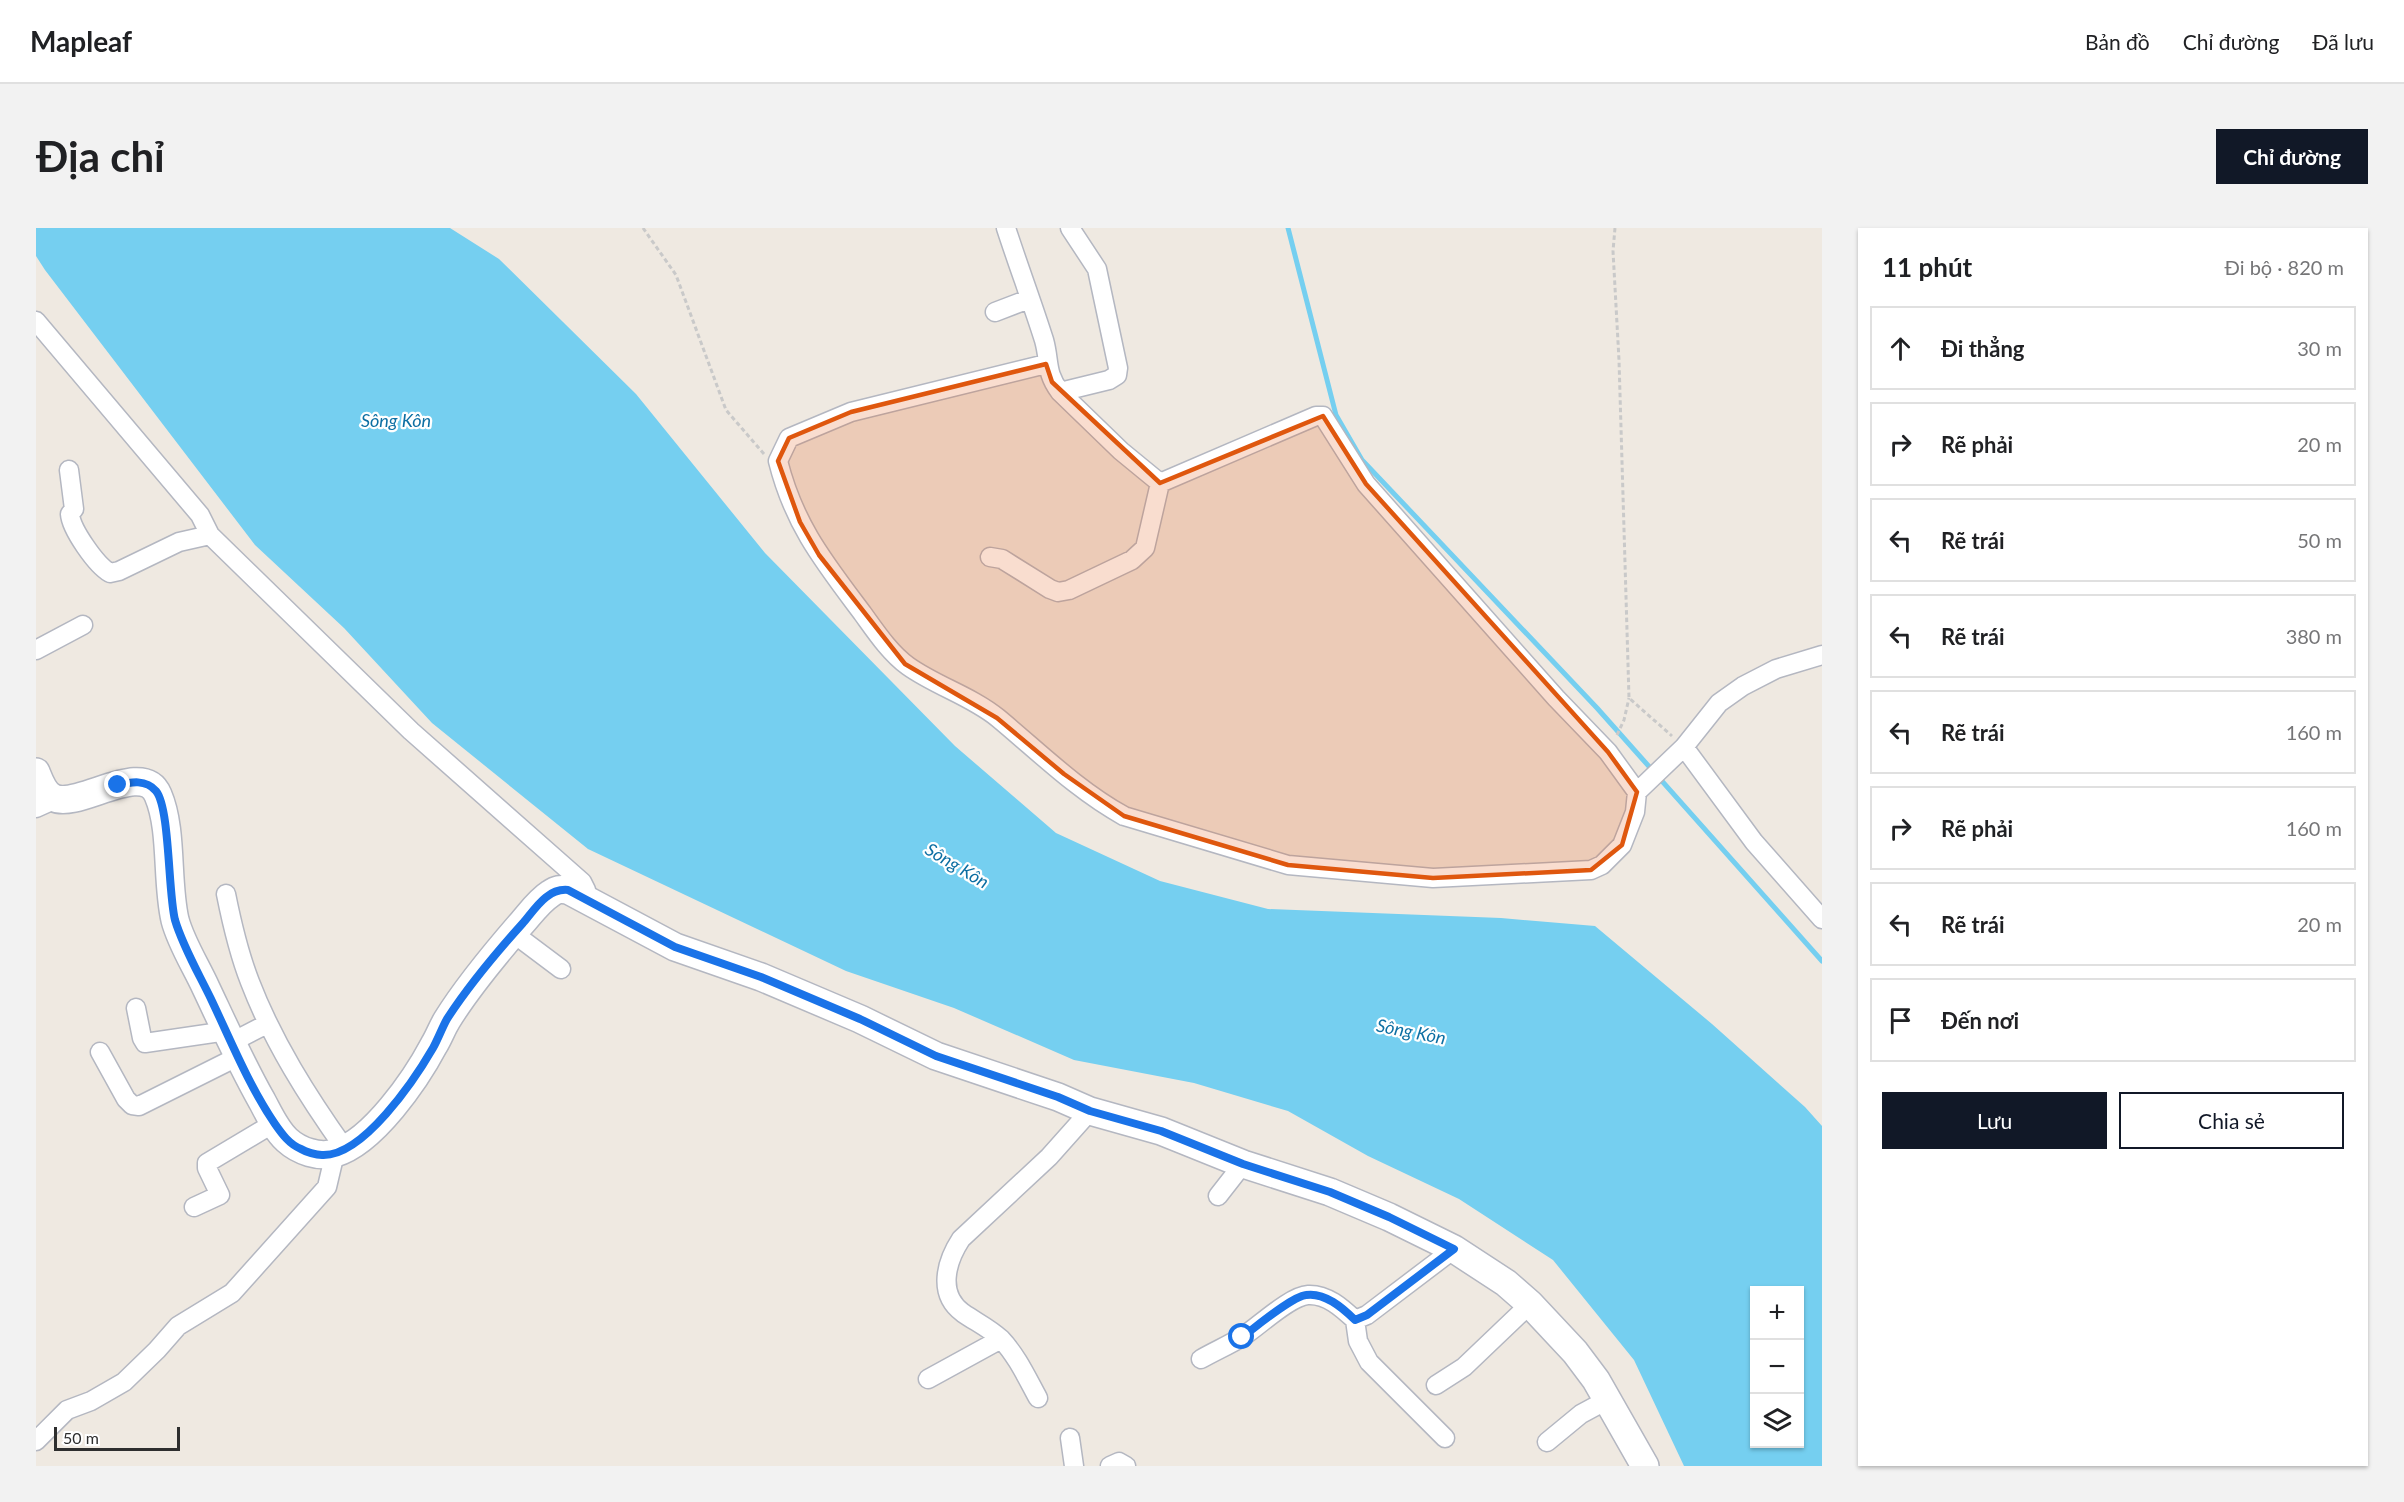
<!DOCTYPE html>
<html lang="vi">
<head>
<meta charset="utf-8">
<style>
	body { margin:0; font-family:Lato,sans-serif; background:#f2f2f2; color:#202124 }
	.controls { position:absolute; right:18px; bottom:18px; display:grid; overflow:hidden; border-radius:0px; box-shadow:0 2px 4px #0004 }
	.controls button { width:54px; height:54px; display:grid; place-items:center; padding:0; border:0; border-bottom:2px solid #e0e0e0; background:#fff; color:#202124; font:30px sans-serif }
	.scale { position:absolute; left:18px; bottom:15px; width:126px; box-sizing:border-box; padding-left:6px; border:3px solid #2e2e2e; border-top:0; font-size:16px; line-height:21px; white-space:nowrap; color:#2e2e2e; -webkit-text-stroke:4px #fff; paint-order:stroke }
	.stop { position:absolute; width:18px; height:18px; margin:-14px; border:4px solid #1a73e8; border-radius:50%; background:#fff }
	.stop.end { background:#1a73e8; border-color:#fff; box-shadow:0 2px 6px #0008 }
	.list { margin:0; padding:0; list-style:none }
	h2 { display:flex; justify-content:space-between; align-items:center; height:78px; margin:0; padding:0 24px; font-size:26px }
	h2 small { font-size:20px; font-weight:400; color:#757577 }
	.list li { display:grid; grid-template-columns:39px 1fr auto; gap:18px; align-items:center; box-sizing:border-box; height:84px; margin:0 12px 12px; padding:0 12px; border:2px solid #e0e0e0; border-radius:0px }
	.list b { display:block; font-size:22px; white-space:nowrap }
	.list em { font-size:20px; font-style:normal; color:#757577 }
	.actions { display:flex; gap:12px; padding:18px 24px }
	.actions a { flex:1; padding:14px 0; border:2px solid #111827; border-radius:0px; text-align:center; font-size:21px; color:#111827 }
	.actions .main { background:#111827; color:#fff }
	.icon { flex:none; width:33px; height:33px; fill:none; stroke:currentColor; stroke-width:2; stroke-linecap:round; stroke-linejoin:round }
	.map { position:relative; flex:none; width:1786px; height:1238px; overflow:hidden; border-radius:0px }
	header { display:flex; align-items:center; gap:36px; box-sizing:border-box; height:84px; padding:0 30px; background:#fff; border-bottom:2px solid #e0e0e0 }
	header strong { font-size:28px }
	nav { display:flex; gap:33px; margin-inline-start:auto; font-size:21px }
	.intro { display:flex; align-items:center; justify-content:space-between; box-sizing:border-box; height:144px; padding:0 36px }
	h1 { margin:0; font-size:42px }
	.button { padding:15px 27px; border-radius:0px; background:#111827; color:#fff; font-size:21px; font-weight:700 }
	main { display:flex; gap:36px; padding:0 36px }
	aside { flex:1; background:#fff; border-radius:0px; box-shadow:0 2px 4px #0004 }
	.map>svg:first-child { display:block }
	.water { fill:#75cff0; fill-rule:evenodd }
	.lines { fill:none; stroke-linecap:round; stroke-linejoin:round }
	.stream { stroke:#75cff0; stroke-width:5 }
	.street-casing { stroke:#b4b7c1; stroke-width:21 }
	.secondary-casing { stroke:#b4b7c1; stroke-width:30 }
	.path { stroke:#c9c9c9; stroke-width:3; stroke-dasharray:4.5 3; stroke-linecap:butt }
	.street { stroke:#fff; stroke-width:18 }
	.secondary { stroke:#fff; stroke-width:27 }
	.route { stroke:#1a73e8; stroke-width:8 }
	.marked { fill:#df570e; fill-opacity:0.2; stroke:#df570e; stroke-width:4.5; stroke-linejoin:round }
	.labels { text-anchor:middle; stroke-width:4.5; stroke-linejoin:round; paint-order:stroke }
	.water-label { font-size:18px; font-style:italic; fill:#0d6fa3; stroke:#fff }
</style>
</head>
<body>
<header>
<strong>Mapleaf</strong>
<nav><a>Bản đồ</a><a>Chỉ đường</a><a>Đã lưu</a></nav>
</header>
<div class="intro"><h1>Địa chỉ</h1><a class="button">Chỉ đường</a></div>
<main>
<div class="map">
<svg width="1786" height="1238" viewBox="0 0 1786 1238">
	<rect width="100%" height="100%" fill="#efe9e1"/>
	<path class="water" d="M0 0H414L463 31 600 166 729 325 919 518 1020 605 1124 653 1232 681 1465 690 1559 698 1676 796 1769 879 1786 898V1238H1648L1598 1132 1517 1032 1423 971 1332 928 1252 883 1158 855 1038 832 918 780 810 743 552 621 396 495 308 400 219 317 9 42 0 28ZM1718 1062H1764V1216H1718Z"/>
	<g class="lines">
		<path class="stream" d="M1252 0 1300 187 1326 232 1561 480 1786 733"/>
		<defs>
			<path id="street" d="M970 0C982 37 996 74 1008 112 1014 133 1009 144 1024 164L1085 223 1124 255 1280 188H1287L1330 256 1520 470 1572 524 1601 564
				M959 84 993 71
				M0 93 164 287 174 307 375 503 546 654 550 662 552 673
				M1010 136 815 184 753 210 742 233C758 297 788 334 827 386 840 404 854 425 872 438 900 458 935 468 962 490 1003 524 1041 562 1088 588L1252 637 1397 650 1555 642 1566 637 1586 617 1599 584 1601 564 1648 519 1683 475 1707 458 1740 441 1786 427
				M1024 164 1073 152 1081 147 1082 140 1061 41 1034 0
				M33 242 38 281 34 286C35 301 60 337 74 345L83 343 143 314 174 307
				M954 329 966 331 1014 361 1022 364 1033 362 1096 332 1109 320 1124 255
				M0 422 47 397
				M1648 519 1718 614 1786 691
				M0 580 20 571
				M190 666C196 696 203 726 214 754 237 814 272 869 309 921
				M477 705 525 741
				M100 780 106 810 109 815 191 803
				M196 814 231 796
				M64 824 90 871 96 877 103 878 203 828
				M1182 968 1207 936
				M158 979 184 967 171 940V935L238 895
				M1319 1092 1322 1113 1333 1134 1409 1210
				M1165 1131C1179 1123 1193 1117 1206 1109 1222 1099 1254 1068 1272 1067 1291 1066 1306 1080 1319 1092L1331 1087 1418 1021
				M892 1151 965 1111
				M1400 1157 1428 1139 1494 1076
				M1002 1170C991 1150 981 1128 965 1111 953 1100 940 1094 927 1085 901 1066 910 1034 925 1011L1013 929 1054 883
				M1034 1210 1038 1238
				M0 1213 31 1182 55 1173 88 1154 121 1122 142 1098 196 1065 291 959 299 925
				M1511 1214 1545 1186 1571 1172
				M1074 1238 1083 1234 1090 1238"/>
			<path id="secondary" d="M0 544C4 554 8 566 18 570 43 581 107 531 122 567 137 602 130 653 139 692 145 715 160 738 170 760 188 798 205 836 226 873 233 886 240 902 251 912 263 923 283 930 299 925 337 914 380 851 398 817 403 809 406 800 411 792 432 758 459 726 485 696 494 686 503 673 514 666 521 661 524 661 532 662L639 719 725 749 824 791 900 828 1022 869 1054 883 1125 903 1207 936 1294 964 1353 989 1418 1021 1470 1055 1494 1076 1539 1124 1560 1152 1609 1238"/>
		</defs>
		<use href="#street" class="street-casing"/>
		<use href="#secondary" class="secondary-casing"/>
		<path class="path" d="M607 0 640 47 690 182 728 226
			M1579 0 1577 23 1583 132 1593 470 1636 508
			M1581 507 1588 492 1593 470"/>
		<use href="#street" class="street"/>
		<use href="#secondary" class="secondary"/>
	</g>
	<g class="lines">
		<path class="route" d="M82 557C95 554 110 551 120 563 134 580 132 665 139 692 147 719 163 746 175 771 195 813 213 858 239 896 246 906 253 916 265 921 270 924 280 927 286 927 327 929 379 851 397 820 402 811 406 800 411 791 433 757 460 725 487 695 499 681 511 660 532 662L639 719 725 749 824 791 900 828 1022 869 1054 883 1125 903 1207 936 1294 964 1353 989 1418 1021 1331 1087 1319 1092C1307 1080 1289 1064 1270 1067 1255 1069 1220 1099 1206 1109"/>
	</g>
	<path class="marked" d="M1010 136 1016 154 1124 255 1287 188 1330 256 1572 524 1601 564 1586 617 1555 642 1397 650 1252 637 1088 588 1028 546 961 490 869 436 783 327 764 294 742 233 753 210 815 184Z"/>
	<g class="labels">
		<g class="water-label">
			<text x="360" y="199">Sông Kôn</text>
			<text transform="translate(921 638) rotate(31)" y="6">Sông Kôn</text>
			<text transform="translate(1375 804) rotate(11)" y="6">Sông Kôn</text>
		</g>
	</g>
</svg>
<div class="controls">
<button>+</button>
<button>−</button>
<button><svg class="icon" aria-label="layers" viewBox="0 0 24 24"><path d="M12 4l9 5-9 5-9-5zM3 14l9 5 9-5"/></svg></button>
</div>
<div class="scale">50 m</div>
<div class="stop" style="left:1206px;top:1109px"></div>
<div class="stop end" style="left:82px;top:557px"></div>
</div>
<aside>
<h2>11 phút<small>Đi bộ · 820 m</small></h2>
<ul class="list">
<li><svg class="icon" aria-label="ahead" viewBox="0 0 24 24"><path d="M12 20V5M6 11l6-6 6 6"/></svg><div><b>Đi thẳng</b></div><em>30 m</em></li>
<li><svg class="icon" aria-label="right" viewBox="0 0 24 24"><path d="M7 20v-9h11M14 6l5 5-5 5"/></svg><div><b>Rẽ phải</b></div><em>20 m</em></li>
<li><svg class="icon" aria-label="left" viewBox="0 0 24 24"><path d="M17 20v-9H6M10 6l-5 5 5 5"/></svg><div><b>Rẽ trái</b></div><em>50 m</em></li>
<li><svg class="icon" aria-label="left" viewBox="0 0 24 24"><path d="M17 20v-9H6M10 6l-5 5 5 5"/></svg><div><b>Rẽ trái</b></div><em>380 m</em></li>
<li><svg class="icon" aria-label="left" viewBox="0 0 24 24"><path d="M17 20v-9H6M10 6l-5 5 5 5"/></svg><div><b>Rẽ trái</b></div><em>160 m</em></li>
<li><svg class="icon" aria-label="right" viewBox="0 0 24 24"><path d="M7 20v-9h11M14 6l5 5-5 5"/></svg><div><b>Rẽ phải</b></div><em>160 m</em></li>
<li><svg class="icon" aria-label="left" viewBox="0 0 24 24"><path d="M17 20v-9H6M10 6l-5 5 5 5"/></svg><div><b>Rẽ trái</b></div><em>20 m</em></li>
<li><svg class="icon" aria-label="arrive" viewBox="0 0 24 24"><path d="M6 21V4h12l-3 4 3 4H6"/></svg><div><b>Đến nơi</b></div></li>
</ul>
<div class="actions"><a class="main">Lưu</a><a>Chia sẻ</a></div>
</aside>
</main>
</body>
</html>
